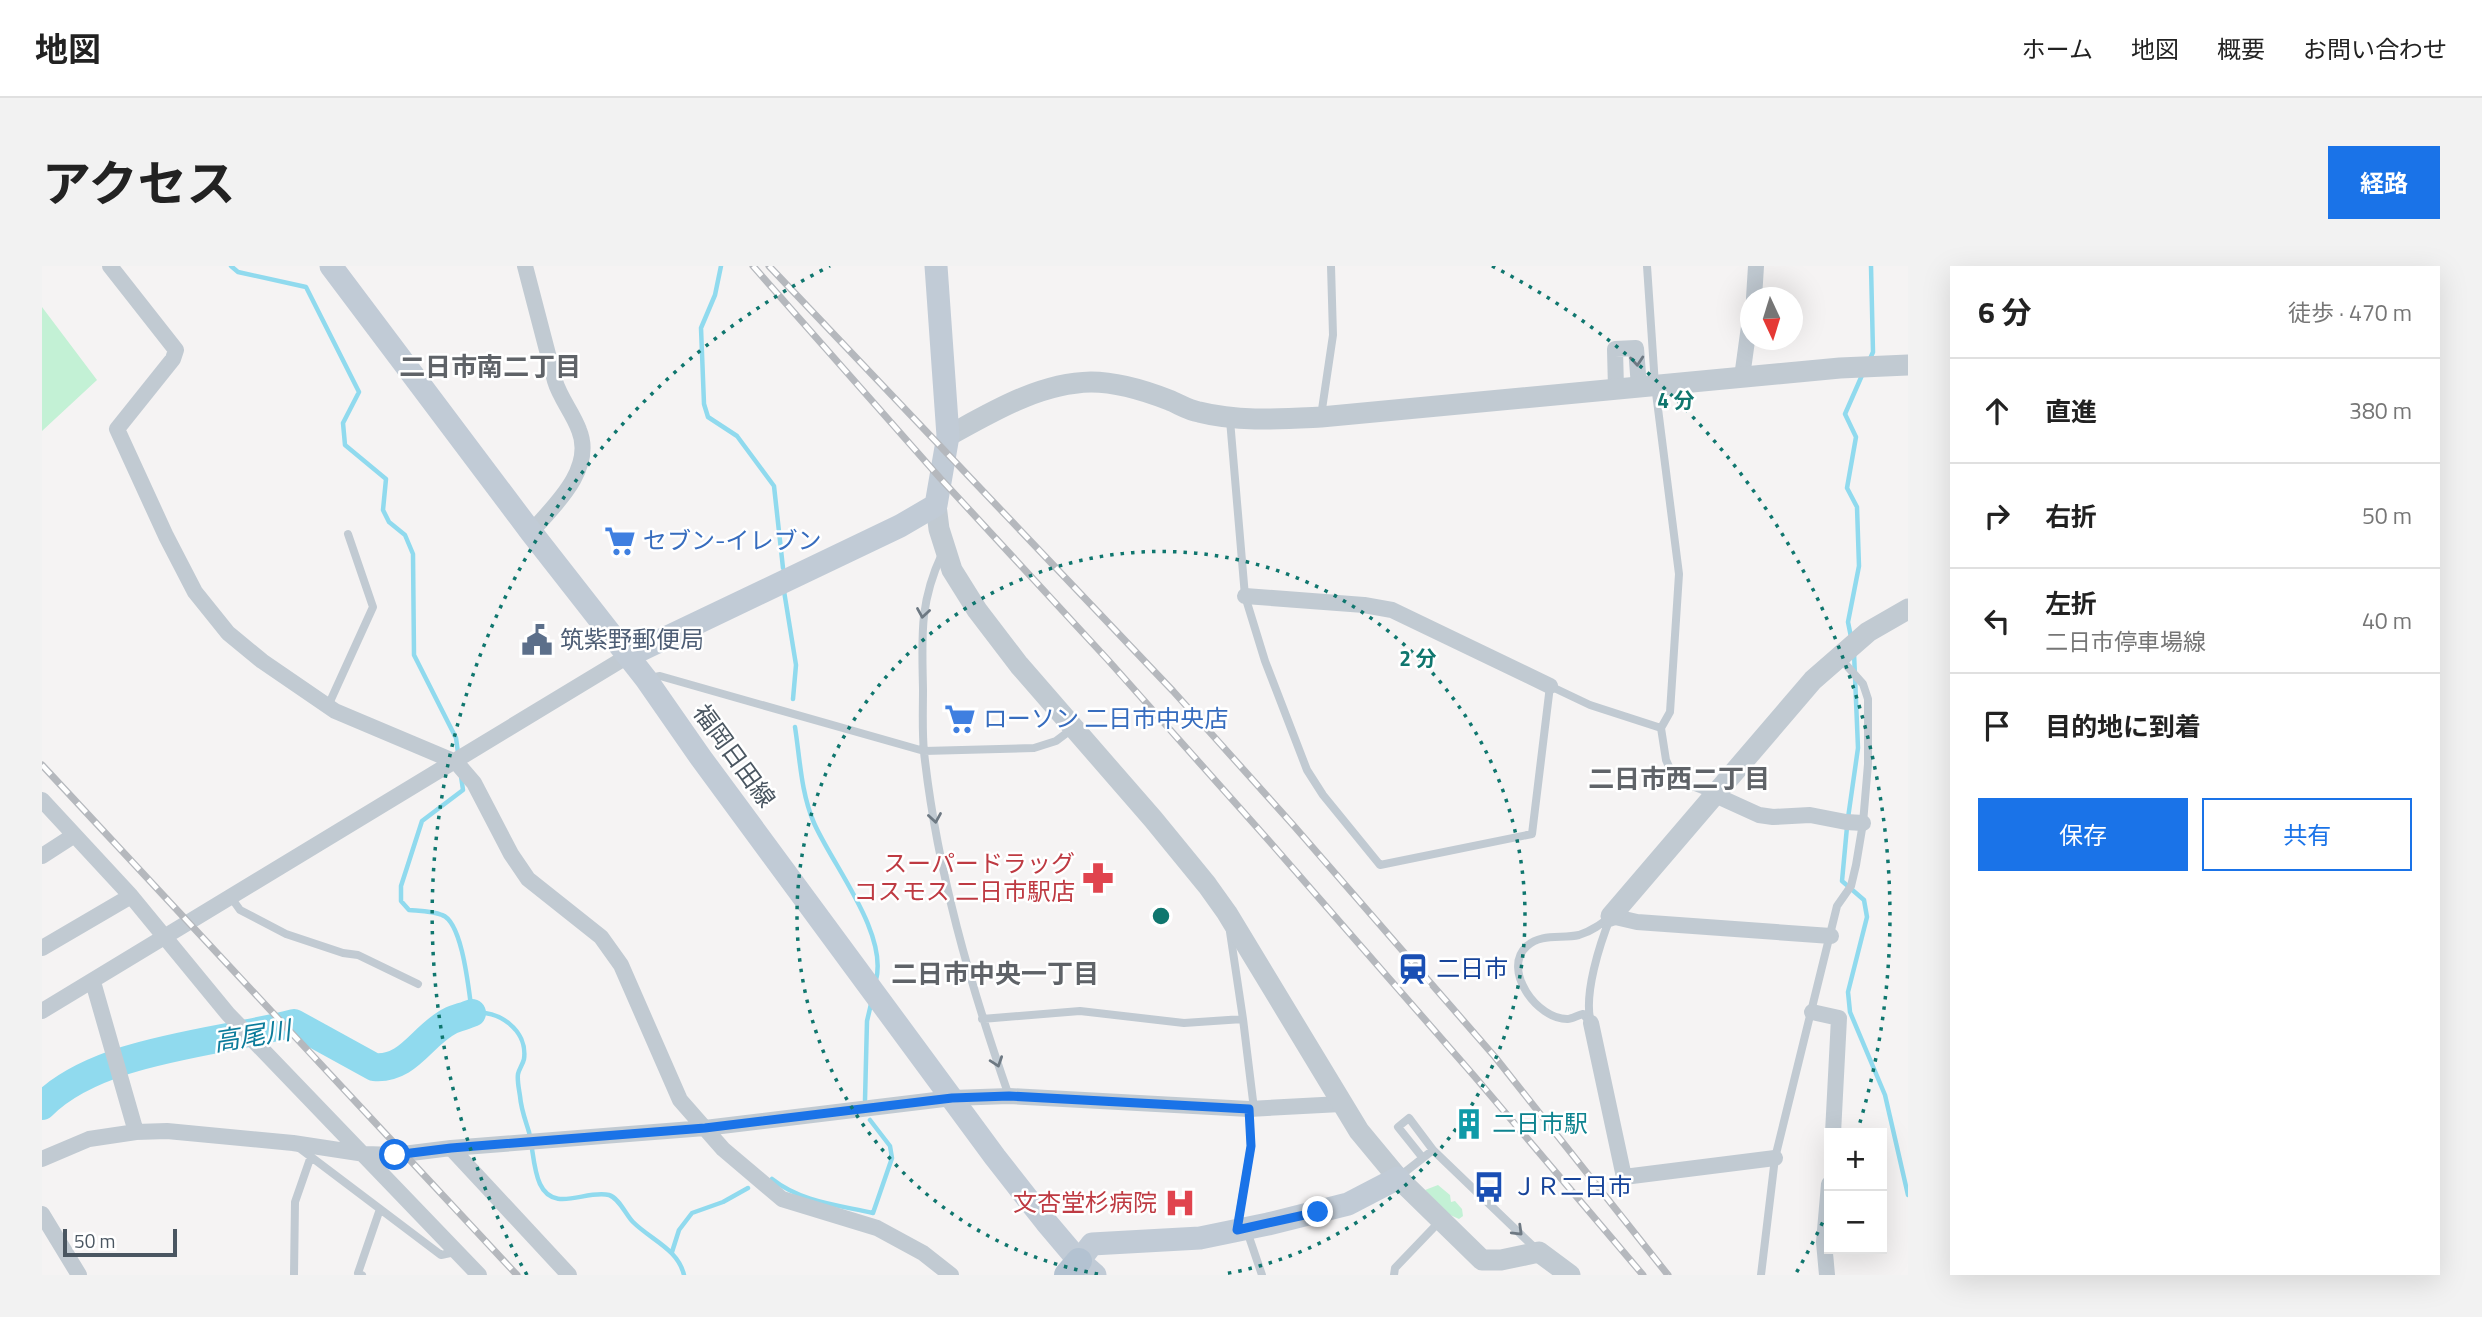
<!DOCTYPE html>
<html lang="ja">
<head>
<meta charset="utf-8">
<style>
	body { margin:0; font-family:"Titillium Web","Noto Sans JP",sans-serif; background:#f2f2f2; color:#222 }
	.controls { position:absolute; right:21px; bottom:21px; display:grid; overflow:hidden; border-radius:0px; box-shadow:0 7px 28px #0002 }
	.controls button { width:63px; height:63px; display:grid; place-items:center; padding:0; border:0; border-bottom:2px solid #e0e0e0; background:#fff; color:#222; font:35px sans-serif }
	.compass { position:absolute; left:1698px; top:21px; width:63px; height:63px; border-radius:50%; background:#fff; box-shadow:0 7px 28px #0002; rotate:176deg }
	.scale { position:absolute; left:21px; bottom:18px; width:114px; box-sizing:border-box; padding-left:7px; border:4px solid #4a5661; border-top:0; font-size:19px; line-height:24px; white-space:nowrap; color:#4a5661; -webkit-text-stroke:5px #fff; paint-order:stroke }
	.stop { position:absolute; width:21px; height:21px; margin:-16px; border:5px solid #1a73e8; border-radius:50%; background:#fff }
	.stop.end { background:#1a73e8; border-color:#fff; box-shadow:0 2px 7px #0008 }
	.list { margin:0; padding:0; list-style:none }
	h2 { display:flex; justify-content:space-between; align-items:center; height:91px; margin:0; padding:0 28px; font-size:30px }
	h2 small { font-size:23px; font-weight:400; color:#767676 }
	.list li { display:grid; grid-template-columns:46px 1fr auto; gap:21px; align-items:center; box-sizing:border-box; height:105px; padding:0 28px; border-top:2px solid #e0e0e0 }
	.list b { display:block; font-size:26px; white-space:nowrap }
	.list p { margin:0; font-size:23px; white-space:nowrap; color:#767676 }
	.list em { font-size:23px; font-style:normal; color:#767676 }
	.actions { display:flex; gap:14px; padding:21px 28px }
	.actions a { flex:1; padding:16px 0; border:2px solid #1a73e8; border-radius:0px; text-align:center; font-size:24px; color:#1a73e8 }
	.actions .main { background:#1a73e8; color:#fff }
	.icon { flex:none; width:38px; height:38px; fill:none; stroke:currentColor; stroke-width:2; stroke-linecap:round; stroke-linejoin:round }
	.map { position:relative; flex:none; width:1866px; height:1009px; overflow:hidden; border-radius:0px }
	header { display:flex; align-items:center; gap:42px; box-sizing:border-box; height:98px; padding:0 35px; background:#fff; border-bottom:2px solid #e0e0e0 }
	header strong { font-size:33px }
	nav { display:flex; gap:38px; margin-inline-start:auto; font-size:24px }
	.intro { display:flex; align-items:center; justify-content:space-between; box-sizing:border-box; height:168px; padding:0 42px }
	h1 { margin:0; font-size:49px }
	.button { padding:18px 32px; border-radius:0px; background:#1a73e8; color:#fff; font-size:24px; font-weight:700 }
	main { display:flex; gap:42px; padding:0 42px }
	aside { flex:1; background:#fff; border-radius:0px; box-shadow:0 7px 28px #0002 }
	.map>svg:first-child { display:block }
	.green { fill:#c3f1d5 }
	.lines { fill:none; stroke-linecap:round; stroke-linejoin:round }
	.stream { stroke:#90daee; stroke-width:4.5 }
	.river { stroke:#90daee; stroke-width:28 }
	.service { stroke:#c1cad2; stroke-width:8 }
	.minor { stroke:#c1cad2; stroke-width:16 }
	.tertiary { stroke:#c1cad2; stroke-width:21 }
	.secondary { stroke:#c1cbd6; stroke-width:23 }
	.primary { stroke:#b3c2d1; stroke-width:26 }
	.rail-casing { stroke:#b5b8bd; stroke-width:7 }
	.rail { stroke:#fff; stroke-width:4.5; stroke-dasharray:13; stroke-linecap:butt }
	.oneway { stroke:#6e7983 }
	.route { stroke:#1a73e8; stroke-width:9 }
	.ring { fill:none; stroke:#0f766e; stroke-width:3.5; stroke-dasharray:3.5 7 }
	.labels { text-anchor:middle; stroke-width:5; stroke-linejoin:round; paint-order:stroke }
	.shop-label { font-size:24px; fill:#366cbe; stroke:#fff; text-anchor:start }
	.service-label { font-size:24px; fill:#4e5e75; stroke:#fff; text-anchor:start }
	.street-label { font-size:24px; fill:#4a5661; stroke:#fff }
	.health-label { font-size:24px; fill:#be3a42; stroke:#fff; text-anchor:end }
	.transit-label { font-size:24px; fill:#164399; stroke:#fff; text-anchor:start }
	.culture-label { font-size:24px; fill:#0d838f; stroke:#fff; text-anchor:start }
	.neighbourhood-label { font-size:26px; font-weight:bold; fill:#5f6368; stroke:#fff }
	.water-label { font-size:26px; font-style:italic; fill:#0c7c9b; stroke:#fff }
	.centre { fill:#0f766e; stroke:#fff; stroke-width:3.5 }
	.ring-label { font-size:21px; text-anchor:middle; font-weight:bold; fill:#0f766e; stroke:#fff; stroke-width:5; stroke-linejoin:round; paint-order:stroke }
</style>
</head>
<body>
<header>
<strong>地図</strong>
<nav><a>ホーム</a><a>地図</a><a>概要</a><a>お問い合わせ</a></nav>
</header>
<div class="intro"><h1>アクセス</h1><a class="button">経路</a></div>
<main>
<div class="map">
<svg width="1866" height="1009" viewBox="0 0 1866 1009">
	<rect width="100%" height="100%" fill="#f5f3f3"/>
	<path class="green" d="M0 41 55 114 0 165Z
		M1396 919 1408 929 1409 936 1413 935 1420 943 1421 950 1417 953 1406 948 1383 924Z"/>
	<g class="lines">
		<path class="stream" d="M189 0 196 6 264 21 317 126 301 157 303 179 344 213 341 244 347 256 363 269 371 288 372 389 414 472 416 487
			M679 0 673 29 659 62 662 138 666 151 695 170 732 220 741 302
			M1828 93 1831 86 1829 0
			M742 325 754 399 751 433
			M1809 371 1806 356 1817 300 1815 241 1805 222 1814 171 1803 148 1821 107
			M753 461C758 493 759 527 772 557 791 600 846 667 834 714
			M419 510 421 524 380 555 359 620V635L367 644C377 645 390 645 400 649 421 656 427 727 430 747 456 743 486 764 482 793 481 798 477 803 476 808 475 815 477 823 478 830 479 843 483 853 487 866 491 882 491 903 498 918 512 948 544 923 567 929 577 932 584 949 591 956 609 974 636 983 642 1009
			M1806 552 1816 482 1812 387
			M1805 561 1800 615 1822 634 1825 651 1806 726 1808 746 1843 829 1866 929
			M823 834 825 755 829 738
			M730 913C759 936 796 939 831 947L850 892 848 880 828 854
			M630 986 637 964 650 947 681 936 706 922"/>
		<path class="river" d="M0 840C57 783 176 777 252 757L332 801C367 804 380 769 408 755 414 752 423 750 430 747"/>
		<path class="service" d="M1605 0 1613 119 1637 308 1628 446 1619 462 1624 494 1629 505 1637 515 1671 528
			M1279 150 1291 69 1289 0
			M1188 154 1203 330 1223 395 1265 504 1281 529 1338 599 1490 568 1508 420 1548 439 1619 462
			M900 288C877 337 880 371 881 423 881 444 880 466 882 486 895 605 928 718 967 830
			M608 412 618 410 882 485 992 482 1014 475 1030 463
			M286 440 331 341 306 268
			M188 630 198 644 244 668 301 687 316 689 376 718
			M1569 650C1558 677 1541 729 1549 757L1541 748C1536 749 1530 753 1526 753 1495 754 1459 703 1485 680 1499 667 1520 673 1537 669 1550 665 1559 658 1569 650Z
			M1188 666 1201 753 1212 843
			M940 753 1038 745 1142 757 1201 753
			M256 881 399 989 413 986
			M1380 891 1356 861 1367 852 1391 884 1494 983
			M1358 910 1391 884
			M1195 962 1209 880 1207 843
			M1205 965 1220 1009
			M252 1009 253 936 269 890
			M320 1009 316 1007 338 943
			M1352 1009 1353 1002 1399 954
			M1719 1009 1733 892 1795 640 1809 620 1814 599 1821 557 1826 498V433L1821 418 1798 392"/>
		<path class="minor" d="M68 0 134 84 131 93 75 163 124 270 153 326 186 367 220 395 293 445 414 496 432 517 469 588 486 613 559 671 579 699 638 834 681 883 740 933 835 962 881 987 909 1009
			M483 0C493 38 503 77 513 115 518 132 531 147 537 164 553 203 512 240 489 266
			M1712 32 1714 0
			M1700 111 1708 53
			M1574 123 1573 83 1594 82 1597 121
			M1203 330 1322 339 1350 344 1508 420
			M1673 529 1717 549 1731 551 1768 549 1804 556 1821 557
			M0 534 89 630 186 748 437 1009
			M0 590 31 570
			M1569 650 1595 656 1789 670
			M0 682 89 630
			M51 716 94 866
			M0 745 586 390
			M1770 746 1797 752 1791 867
			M1549 757 1582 911 1733 892
			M409 882 527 1009
			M0 893 47 873 94 866 125 865 251 877 323 888 353 889 409 882 663 862 910 832 967 830 1207 843 1299 838
			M0 948 37 1009
			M1785 1009 1782 976 1787 918"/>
		<path class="tertiary" d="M906 170C950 146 997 117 1049 116 1074 116 1104 125 1127 134 1137 138 1146 144 1157 146 1196 156 1238 153 1279 151L1798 102 1866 99
			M894 239 897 263 910 304 935 344 977 399 1111 553 1165 619 1185 647 1317 865 1356 912 1440 994H1459L1497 986 1528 1009
			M1569 650 1771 414 1826 366 1866 343"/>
		<path class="secondary" d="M289 0 489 266 604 413 659 492 953 891 1004 956 1037 995 1053 1009
			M586 390 858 260 894 239 906 170 894 0
			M1037 995 1050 978 1158 972 1226 958 1306 938 1356 912"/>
		<path class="primary" d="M1025 1009 1037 995"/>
		<defs>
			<path id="rail" d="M711 0 898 212 1066 394 1228 576 1433 811 1601 1009
				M727 0 1131 425 1252 560 1453 791 1626 1009
				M0 499 475 1009"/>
		</defs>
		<use href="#rail" class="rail-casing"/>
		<use href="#rail" class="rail"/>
	</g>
	<defs><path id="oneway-chevron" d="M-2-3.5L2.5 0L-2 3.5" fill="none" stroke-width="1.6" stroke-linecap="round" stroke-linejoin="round" transform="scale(1.75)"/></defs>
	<g class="oneway">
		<use href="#oneway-chevron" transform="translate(1595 95) rotate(85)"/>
		<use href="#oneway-chevron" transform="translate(881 347) rotate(99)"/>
		<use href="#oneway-chevron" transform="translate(893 552) rotate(81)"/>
		<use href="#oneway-chevron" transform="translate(955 796) rotate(71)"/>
		<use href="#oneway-chevron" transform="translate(1476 965) rotate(44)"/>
	</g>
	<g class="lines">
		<path class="route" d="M353 889 409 882 663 862 910 832 967 830 1207 843 1209 880 1195 964 1276 946"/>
	</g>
	<g class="ring">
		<path d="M1056 1008A364 364 0 1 1 1182 1008"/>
		<path d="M1785 947A729 729 0 0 1 1753 1009M485 1009A729 729 0 0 1 788 0M1450 0A729 729 0 0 1 1816 863"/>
	</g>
	<defs>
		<symbol id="supermarket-bare" viewBox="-9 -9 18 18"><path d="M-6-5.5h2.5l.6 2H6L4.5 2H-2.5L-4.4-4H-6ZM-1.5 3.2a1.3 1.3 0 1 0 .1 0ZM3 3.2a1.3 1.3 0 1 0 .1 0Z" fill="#3f7fe0" stroke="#fff" stroke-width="2.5" paint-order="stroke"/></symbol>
		<symbol id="civic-bare" viewBox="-9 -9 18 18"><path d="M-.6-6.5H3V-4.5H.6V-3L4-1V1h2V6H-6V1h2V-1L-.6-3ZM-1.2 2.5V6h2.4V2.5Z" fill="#5c6f8a" stroke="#fff" stroke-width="2.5" paint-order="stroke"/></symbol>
		<symbol id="pharmacy-bare" viewBox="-9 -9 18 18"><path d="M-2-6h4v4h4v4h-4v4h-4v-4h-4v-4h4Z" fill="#e0444e" stroke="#fff" stroke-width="2.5" paint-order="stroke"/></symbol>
		<symbol id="station-bare" viewBox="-9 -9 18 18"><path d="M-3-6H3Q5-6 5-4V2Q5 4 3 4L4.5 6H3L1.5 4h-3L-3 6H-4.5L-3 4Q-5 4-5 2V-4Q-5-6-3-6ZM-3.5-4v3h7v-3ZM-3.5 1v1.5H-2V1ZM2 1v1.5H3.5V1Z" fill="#1a4fb4" stroke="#fff" stroke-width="2.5" paint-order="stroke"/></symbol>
		<symbol id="building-bare" viewBox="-9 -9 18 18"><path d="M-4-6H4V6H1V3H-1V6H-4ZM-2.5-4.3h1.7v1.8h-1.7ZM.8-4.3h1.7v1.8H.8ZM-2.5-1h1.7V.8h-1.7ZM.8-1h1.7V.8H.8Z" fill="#0f9aa8" stroke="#fff" stroke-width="2.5" paint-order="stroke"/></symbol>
		<symbol id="bus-bare" viewBox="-9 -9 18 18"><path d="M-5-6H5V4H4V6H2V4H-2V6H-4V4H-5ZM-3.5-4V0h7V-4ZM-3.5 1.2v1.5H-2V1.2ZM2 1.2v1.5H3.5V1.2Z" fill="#1a4fb4" stroke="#fff" stroke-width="2.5" paint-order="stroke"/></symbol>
		<symbol id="hospital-bare" viewBox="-9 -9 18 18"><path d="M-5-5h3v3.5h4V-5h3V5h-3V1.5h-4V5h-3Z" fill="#e0444e" stroke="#fff" stroke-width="2.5" paint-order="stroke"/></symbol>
	</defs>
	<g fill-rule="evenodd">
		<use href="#supermarket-bare" x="556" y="253" width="44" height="44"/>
		<use href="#civic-bare" x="473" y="352" width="44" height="44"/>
		<use href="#supermarket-bare" x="896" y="431" width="44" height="44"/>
		<use href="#pharmacy-bare" x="1034" y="590" width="44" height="44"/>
		<use href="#station-bare" x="1349" y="681" width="44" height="44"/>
		<use href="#building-bare" x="1405" y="836" width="44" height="44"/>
		<use href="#bus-bare" x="1425" y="899" width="44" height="44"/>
		<use href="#hospital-bare" x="1116" y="915" width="44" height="44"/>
	</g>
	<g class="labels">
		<g class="shop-label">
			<text x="601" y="283">セブン-イレブン</text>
			<text x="941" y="461">ローソン 二日市中央店</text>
		</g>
		<g class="service-label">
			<text x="518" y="382">筑紫野郵便局</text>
		</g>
		<g class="street-label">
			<text transform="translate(692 490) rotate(54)" y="8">福岡日田線</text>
		</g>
		<g class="health-label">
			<text x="1033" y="606">スーパードラッグ<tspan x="1033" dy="28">コスモス 二日市駅店</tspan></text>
			<text x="1115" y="945">文杏堂杉病院</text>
		</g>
		<g class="transit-label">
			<text x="1394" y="711">二日市</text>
			<text x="1470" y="929">ＪＲ二日市</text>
		</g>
		<g class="culture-label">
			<text x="1450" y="866">二日市駅</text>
		</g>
		<g class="neighbourhood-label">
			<text x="448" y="110">二日市南二丁目</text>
			<text x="1637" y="522">二日市西二丁目</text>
			<text x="953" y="717">二日市中央一丁目</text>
		</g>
		<g class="water-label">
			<text transform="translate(210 770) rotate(-9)" y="9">高尾川</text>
		</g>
	</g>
	<circle cx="1119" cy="650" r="10" class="centre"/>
	<g class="ring-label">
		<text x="1634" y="142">4 分</text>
		<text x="1376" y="400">2 分</text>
	</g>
</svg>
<div class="controls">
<button>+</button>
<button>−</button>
</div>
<svg class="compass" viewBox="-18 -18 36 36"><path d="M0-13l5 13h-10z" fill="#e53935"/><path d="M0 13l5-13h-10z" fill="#767676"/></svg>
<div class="scale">50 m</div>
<div class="stop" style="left:353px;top:889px"></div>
<div class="stop end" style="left:1276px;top:946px"></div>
</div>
<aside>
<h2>6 分<small>徒歩 · 470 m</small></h2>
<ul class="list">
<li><svg class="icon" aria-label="ahead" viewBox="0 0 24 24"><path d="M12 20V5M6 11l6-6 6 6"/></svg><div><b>直進</b></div><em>380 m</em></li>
<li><svg class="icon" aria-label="right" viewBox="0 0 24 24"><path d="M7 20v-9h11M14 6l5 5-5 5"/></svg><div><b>右折</b></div><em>50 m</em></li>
<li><svg class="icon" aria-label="left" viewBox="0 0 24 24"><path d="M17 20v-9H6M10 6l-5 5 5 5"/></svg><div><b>左折</b><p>二日市停車場線</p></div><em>40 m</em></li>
<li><svg class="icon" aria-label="arrive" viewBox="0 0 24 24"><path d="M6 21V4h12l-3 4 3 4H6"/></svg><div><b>目的地に到着</b></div></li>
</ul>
<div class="actions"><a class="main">保存</a><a>共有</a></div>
</aside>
</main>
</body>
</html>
